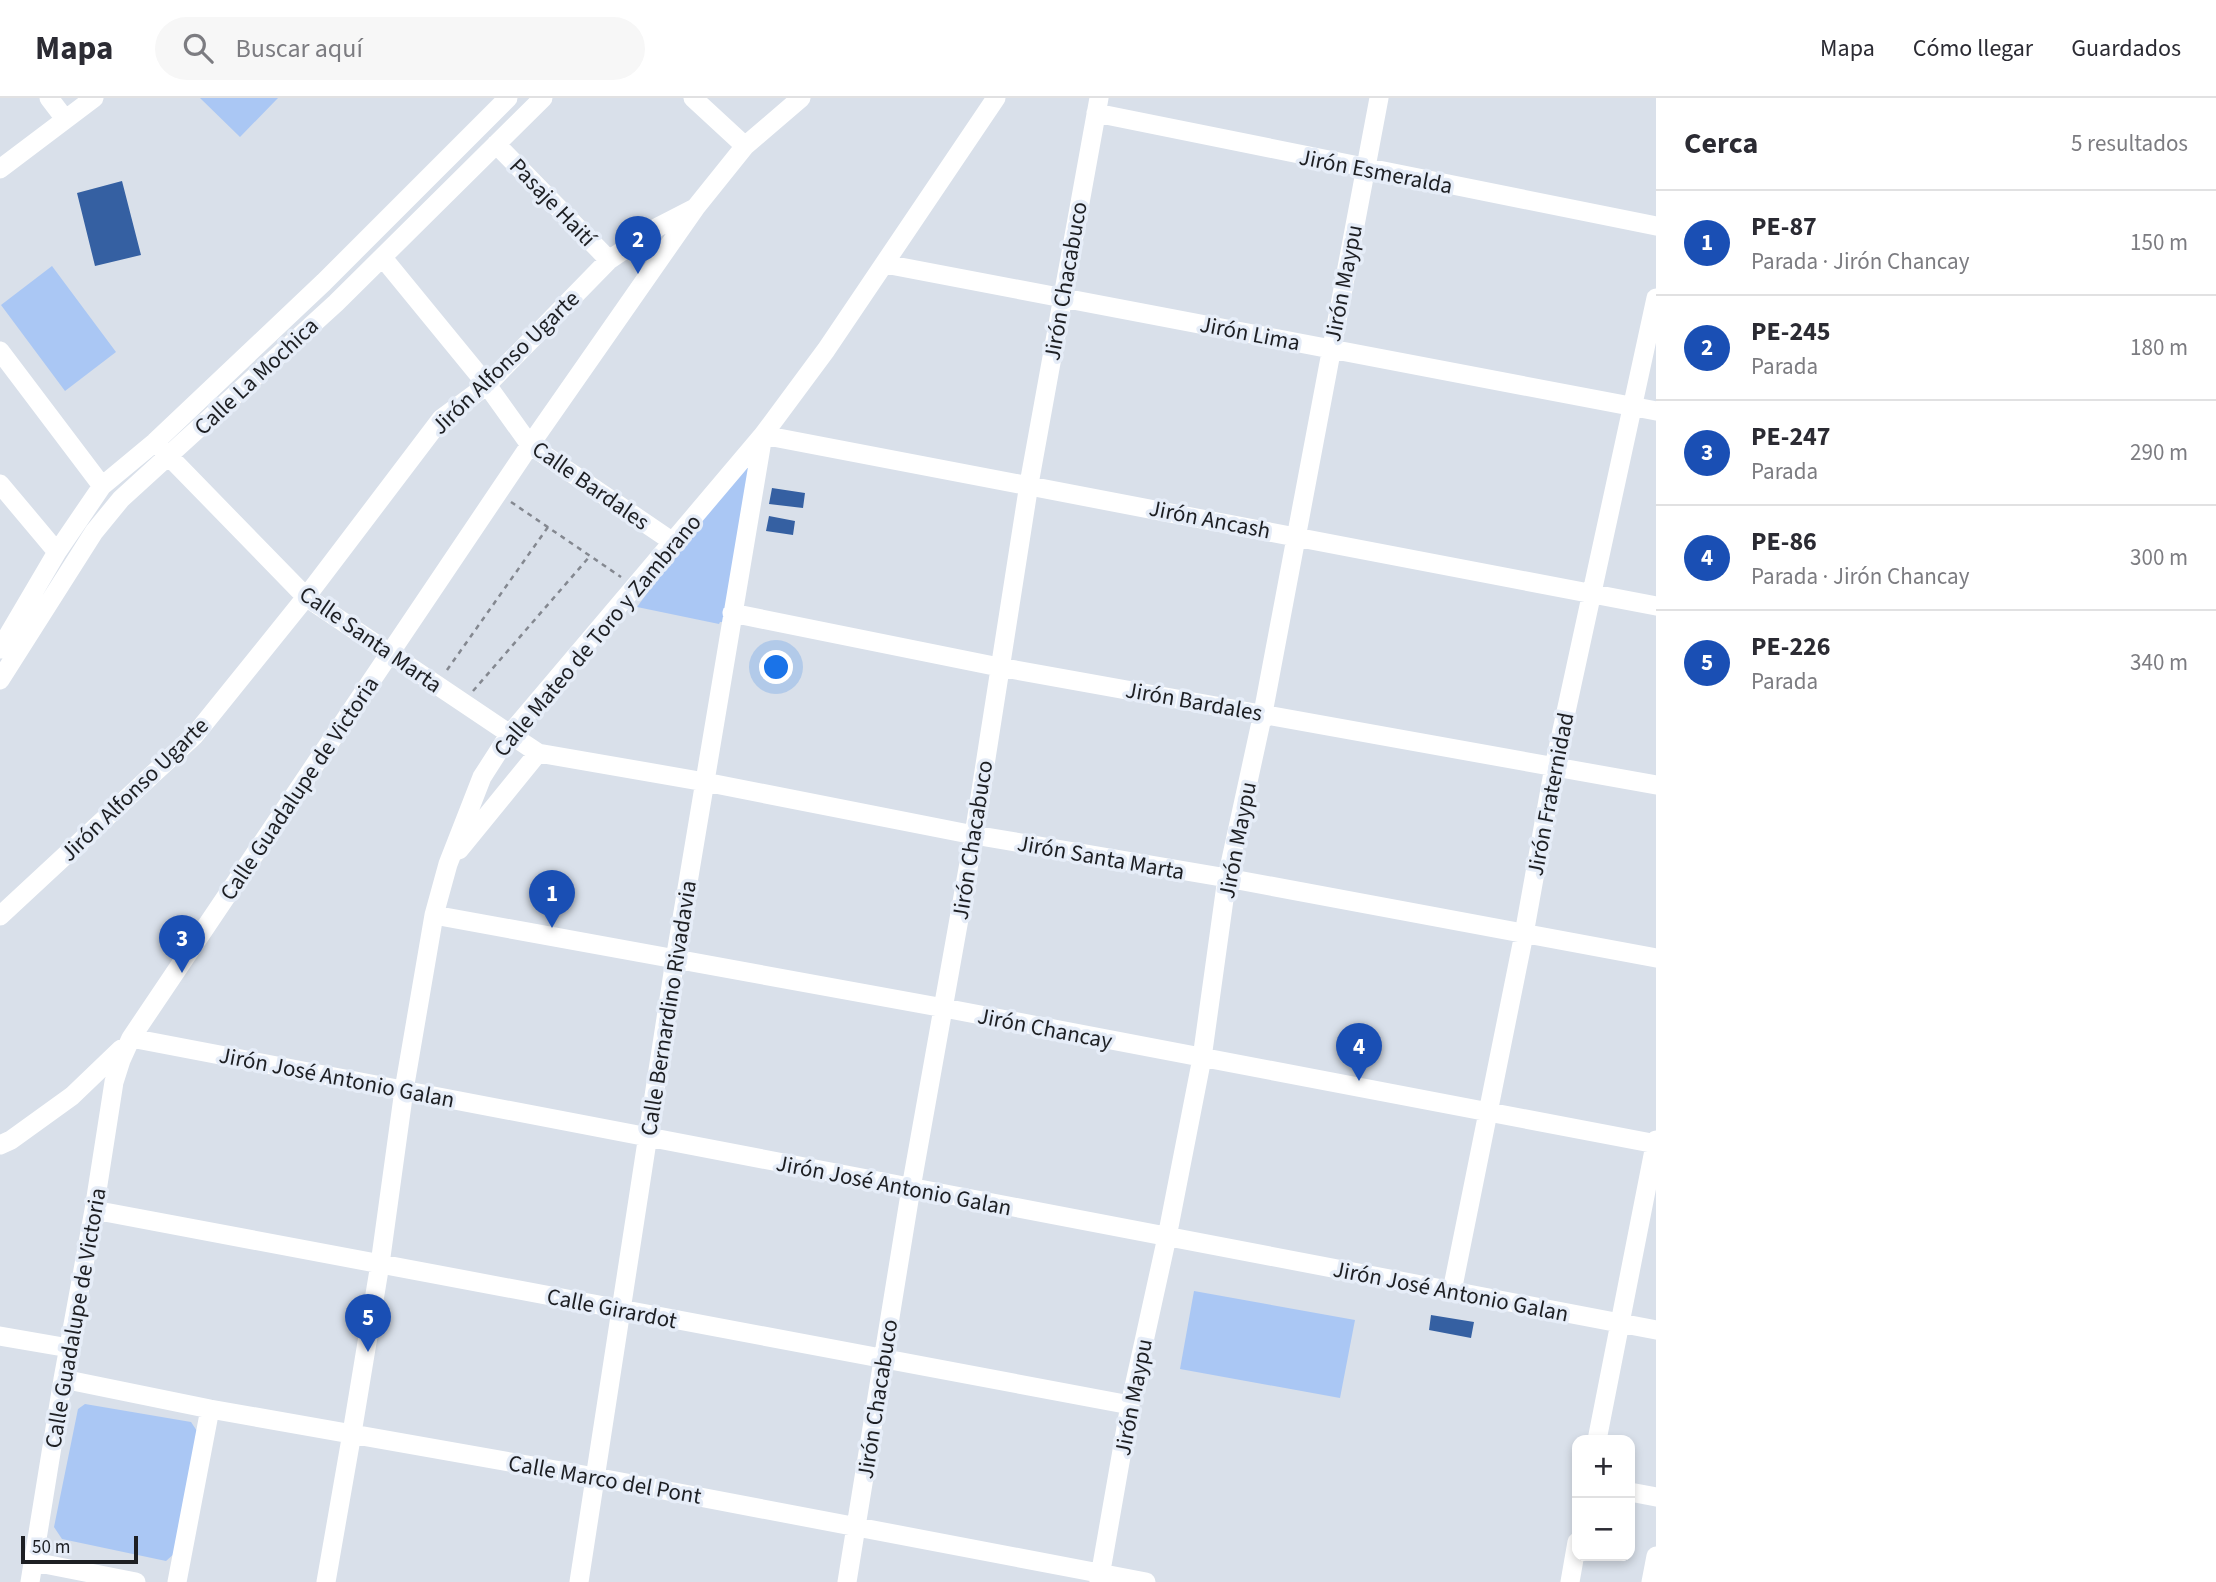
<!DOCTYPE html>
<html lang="es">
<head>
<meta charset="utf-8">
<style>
	body { margin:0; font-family:"Source Sans 3",sans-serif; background:#f7f7f7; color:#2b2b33 }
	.controls { position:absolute; right:21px; bottom:21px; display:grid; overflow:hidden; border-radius:14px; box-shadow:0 4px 10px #0003 }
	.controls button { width:63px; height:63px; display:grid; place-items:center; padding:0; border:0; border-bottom:2px solid #e1e1e2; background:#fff; color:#2b2b33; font:35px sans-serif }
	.scale { position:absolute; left:21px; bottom:18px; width:117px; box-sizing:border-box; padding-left:7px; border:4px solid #1d1f23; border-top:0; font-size:19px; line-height:24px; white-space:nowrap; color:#1d1f23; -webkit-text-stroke:5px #e6edf8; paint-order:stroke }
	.you { position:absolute; left:777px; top:570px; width:24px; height:24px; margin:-18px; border:5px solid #fff; border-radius:50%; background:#1a73e8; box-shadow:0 0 0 10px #1a73e833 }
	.badge { display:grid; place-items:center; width:46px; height:46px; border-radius:50%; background:#0755bf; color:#fff; font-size:23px; font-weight:700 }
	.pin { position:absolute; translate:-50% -58px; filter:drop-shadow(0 2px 4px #0008) }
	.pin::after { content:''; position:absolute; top:37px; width:24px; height:21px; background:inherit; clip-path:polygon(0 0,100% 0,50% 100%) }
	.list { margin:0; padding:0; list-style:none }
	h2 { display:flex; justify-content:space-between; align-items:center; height:91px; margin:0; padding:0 28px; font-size:30px }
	h2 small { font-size:23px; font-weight:400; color:#7c7c81 }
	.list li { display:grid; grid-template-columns:46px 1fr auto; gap:21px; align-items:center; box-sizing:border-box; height:105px; padding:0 28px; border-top:2px solid #e1e1e2 }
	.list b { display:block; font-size:26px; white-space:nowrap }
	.list p { margin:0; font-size:23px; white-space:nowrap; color:#7c7c81 }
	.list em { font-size:23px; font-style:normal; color:#7c7c81 }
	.icon { flex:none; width:38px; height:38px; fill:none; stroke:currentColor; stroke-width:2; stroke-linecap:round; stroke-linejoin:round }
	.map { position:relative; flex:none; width:1656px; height:1484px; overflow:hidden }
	header { display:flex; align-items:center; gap:42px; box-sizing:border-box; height:98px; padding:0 35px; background:#fff; border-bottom:2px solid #e1e1e2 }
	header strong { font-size:33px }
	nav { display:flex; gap:38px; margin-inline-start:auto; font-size:24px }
	.search { width:490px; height:63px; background:#f7f7f7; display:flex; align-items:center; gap:18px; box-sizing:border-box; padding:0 24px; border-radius:38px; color:#7c7c81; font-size:26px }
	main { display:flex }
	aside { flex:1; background:#fff }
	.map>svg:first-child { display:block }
	.green { fill:#aac7f4 }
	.building { fill:#3560a2 }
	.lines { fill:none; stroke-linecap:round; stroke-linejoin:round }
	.path { stroke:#848890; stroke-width:2.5; stroke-dasharray:5 5; stroke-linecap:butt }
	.minor { stroke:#fff; stroke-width:19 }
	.labels { text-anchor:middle; stroke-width:7; stroke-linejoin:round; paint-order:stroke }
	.street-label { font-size:23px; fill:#1d1f23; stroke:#e6edf8 }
</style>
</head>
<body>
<header>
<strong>Mapa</strong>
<div class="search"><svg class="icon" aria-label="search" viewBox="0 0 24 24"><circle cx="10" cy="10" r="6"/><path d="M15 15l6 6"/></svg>Buscar aquí</div>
<nav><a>Mapa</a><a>Cómo llegar</a><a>Guardados</a></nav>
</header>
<main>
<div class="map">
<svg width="1656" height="1484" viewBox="0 0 1656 1484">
	<rect width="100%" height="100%" fill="#d9e0ea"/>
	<path class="green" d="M200 0H278L240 39Z
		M52 168 116 254 65 293 1 207Z
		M763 337 724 524H720L719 526 637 509Z
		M1194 1193 1355 1222 1340 1300 1180 1271Z
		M85 1306 191 1324 197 1333 175 1455 166 1463 62 1441 54 1429 78 1311Z"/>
	<path class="building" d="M122 83 141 157 95 168 77 95Z
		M772 390 805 395 803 410 769 406Z
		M769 418 795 423 793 437 766 433Z
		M1431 1217 1474 1224 1471 1240 1429 1232Z"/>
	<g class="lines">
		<path class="path" d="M511 404 621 479
			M447 572 548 429
			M473 593 590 458"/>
		<path class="minor" d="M49 0 65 21
			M693 0 745 48
			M1096 15 1656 128
			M496 46 609 162
			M0 71 94 0
			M383 160 487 287 530 347 673 444
			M885 166 1656 313
			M0 253 102 388
			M155 344 306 499 538 655 705 684 974 737 1227 780 1656 860
			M0 386 57 454
			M732 515 999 569 1656 687
			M0 551 57 454 102 388 155 344 324 184 508 0
			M0 582 94 434 121 401 336 205 543 0
			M459 752 538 655
			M434 817 944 910 1656 1046
			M0 818 194 638 306 499 441 321 487 287 609 162 658 129 693 111
			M131 940 1656 1232
			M0 1047 11 1042 72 998 121 951
			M94 1112 1130 1307
			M1452 1193 1524 836 1554 669 1656 200
			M0 1238 69 1250
			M63 1281 210 1311 595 1379 1146 1484
			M1597 1342 1656 1042
			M1630 1394 1656 1399
			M34 1464 136 1484
			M30 1484 63 1281 94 1112 114 984 121 962 131 940 530 347 696 109 745 48 801 0
			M177 1484 210 1311
			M326 1484 352 1335 380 1166 404 992 434 817 448 766 482 679 509 637 763 337 826 252 996 0
			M579 1484 675 862 763 337 1656 508
			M847 1484 911 1090 974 737 1029 386 1099 0
			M1099 1484 1130 1307 1167 1139 1202 960 1227 780 1263 615 1379 0
			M1570 1484 1577 1444
			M1651 1484 1656 1458"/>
	</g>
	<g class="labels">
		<g class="street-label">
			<text transform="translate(1376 73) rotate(11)" y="8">Jirón Esmeralda</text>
			<text transform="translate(553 104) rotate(46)" y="8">Pasaje Haití</text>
			<text transform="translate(1065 183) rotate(-80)" y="8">Jirón Chacabuco</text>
			<text transform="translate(1343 185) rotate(-79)" y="8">Jirón Maypu</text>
			<text transform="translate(1250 235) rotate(11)" y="8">Jirón Lima</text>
			<text transform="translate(505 264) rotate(-44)" y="8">Jirón Alfonso Ugarte</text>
			<text transform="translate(256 278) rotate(-43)" y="8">Calle La Mochica</text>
			<text transform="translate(591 387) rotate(35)" y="8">Calle Bardales</text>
			<text transform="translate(1210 421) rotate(11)" y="8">Jirón Ancash</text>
			<text transform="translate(597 537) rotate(-50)" y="8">Calle Mateo de Toro y Zambrano</text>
			<text transform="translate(371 541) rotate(35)" y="8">Calle Santa Marta</text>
			<text transform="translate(1194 603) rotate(10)" y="8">Jirón Bardales</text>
			<text transform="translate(299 690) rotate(-56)" y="8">Calle Guadalupe de Victoria</text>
			<text transform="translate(134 691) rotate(-44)" y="8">Jirón Alfonso Ugarte</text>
			<text transform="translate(1550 696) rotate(-79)" y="8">Jirón Fraternidad</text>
			<text transform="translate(972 742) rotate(-81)" y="8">Jirón Chacabuco</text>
			<text transform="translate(1237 742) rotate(-79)" y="8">Jirón Maypu</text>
			<text transform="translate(1101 759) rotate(10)" y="8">Jirón Santa Marta</text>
			<text transform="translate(668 910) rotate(-81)" y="8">Calle Bernardino Rivadavia</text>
			<text transform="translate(1045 930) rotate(11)" y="8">Jirón Chancay</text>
			<text transform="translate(337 979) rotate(11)" y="8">Jirón José Antonio Galan</text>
			<text transform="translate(894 1087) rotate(11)" y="8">Jirón José Antonio Galan</text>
			<text transform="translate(1451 1193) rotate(11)" y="8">Jirón José Antonio Galan</text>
			<text transform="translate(612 1210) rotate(11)" y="8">Calle Girardot</text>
			<text transform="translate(75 1220) rotate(-80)" y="8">Calle Guadalupe de Victoria</text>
			<text transform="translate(1133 1299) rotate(-79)" y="8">Jirón Maypu</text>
			<text transform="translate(877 1301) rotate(-81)" y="8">Jirón Chacabuco</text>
			<text transform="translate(605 1381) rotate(10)" y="8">Calle Marco del Pont</text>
		</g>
	</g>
</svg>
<div class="controls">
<button>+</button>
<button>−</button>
</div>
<div class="scale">50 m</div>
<div class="you"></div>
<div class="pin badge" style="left:552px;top:830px;background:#1a4fb4">1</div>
<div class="pin badge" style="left:638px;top:176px;background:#1a4fb4">2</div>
<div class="pin badge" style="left:182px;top:875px;background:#1a4fb4">3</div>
<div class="pin badge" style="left:1359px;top:983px;background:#1a4fb4">4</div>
<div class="pin badge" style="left:368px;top:1254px;background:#1a4fb4">5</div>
</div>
<aside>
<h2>Cerca<small>5 resultados</small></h2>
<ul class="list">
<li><span class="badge" style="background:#1a4fb4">1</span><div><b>PE-87</b><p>Parada · Jirón Chancay</p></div><em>150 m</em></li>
<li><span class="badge" style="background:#1a4fb4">2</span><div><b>PE-245</b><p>Parada</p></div><em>180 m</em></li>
<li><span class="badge" style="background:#1a4fb4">3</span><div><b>PE-247</b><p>Parada</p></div><em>290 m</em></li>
<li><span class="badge" style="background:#1a4fb4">4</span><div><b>PE-86</b><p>Parada · Jirón Chancay</p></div><em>300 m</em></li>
<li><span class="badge" style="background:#1a4fb4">5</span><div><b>PE-226</b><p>Parada</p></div><em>340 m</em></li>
</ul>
</aside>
</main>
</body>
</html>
